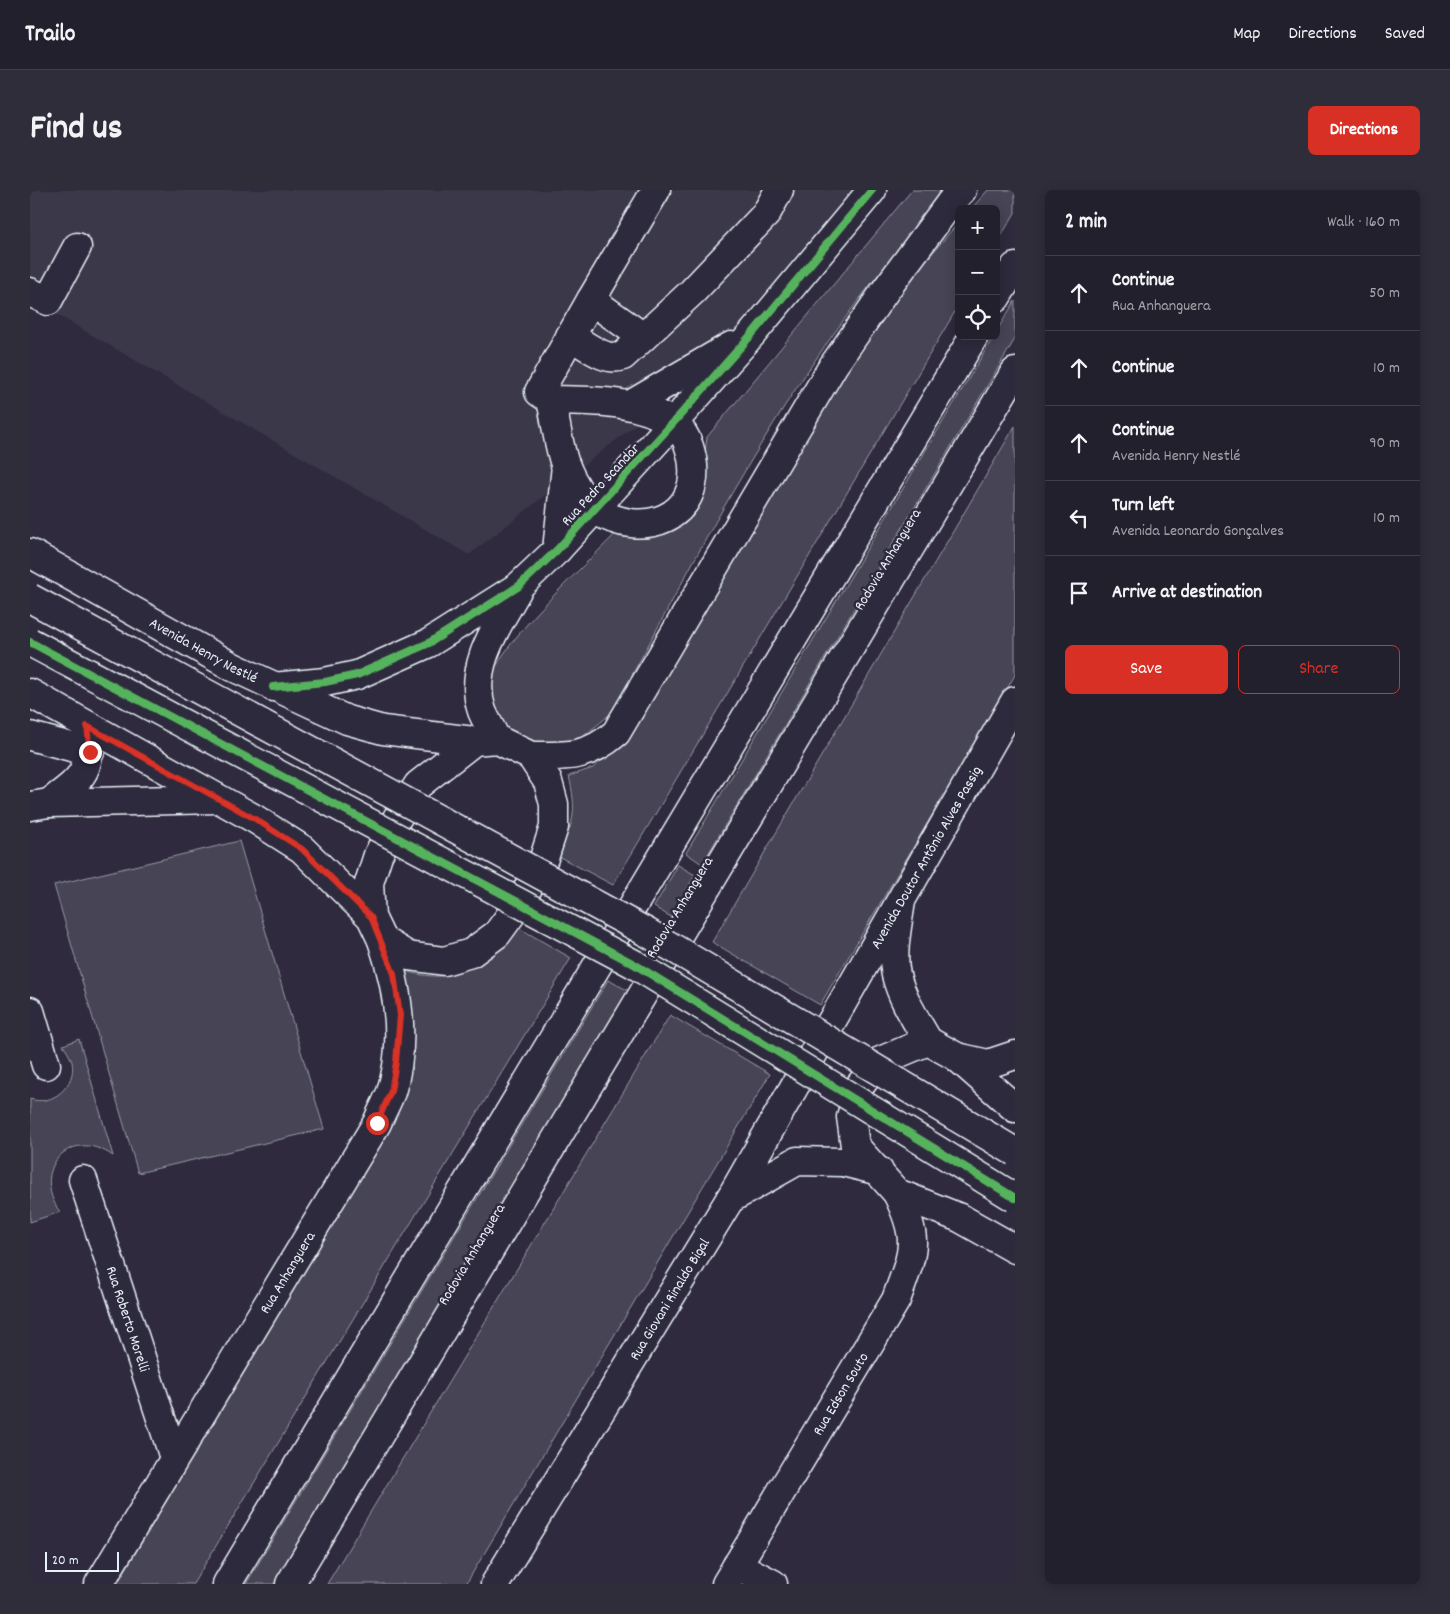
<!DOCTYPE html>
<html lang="en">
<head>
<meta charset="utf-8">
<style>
	body { margin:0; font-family:Dekko,sans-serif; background:#2f2d3a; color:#f1f3f6 }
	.controls { position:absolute; right:15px; top:15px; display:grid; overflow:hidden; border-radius:8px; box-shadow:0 2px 12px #0003 }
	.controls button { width:45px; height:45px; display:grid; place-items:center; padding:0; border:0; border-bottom:1px solid #403e4a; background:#23202e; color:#f1f3f6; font:25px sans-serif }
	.scale { position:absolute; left:15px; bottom:12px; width:74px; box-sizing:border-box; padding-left:5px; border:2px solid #e8f1f8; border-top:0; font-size:14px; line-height:18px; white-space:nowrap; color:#e8f1f8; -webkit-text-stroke:4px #2f2a3d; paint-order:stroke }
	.stop { position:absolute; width:15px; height:15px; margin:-11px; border:4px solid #d93025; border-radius:50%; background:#fff }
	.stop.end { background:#d93025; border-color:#fff; box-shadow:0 1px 5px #0008 }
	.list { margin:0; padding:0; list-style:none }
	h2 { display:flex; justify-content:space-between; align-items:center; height:65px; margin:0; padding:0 20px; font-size:21px }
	h2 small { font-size:16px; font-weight:400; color:#a3a3aa }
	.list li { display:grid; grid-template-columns:32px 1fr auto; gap:15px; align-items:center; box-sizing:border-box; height:75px; padding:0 20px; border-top:1px solid #403e4a }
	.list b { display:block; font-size:19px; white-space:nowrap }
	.list p { margin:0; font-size:16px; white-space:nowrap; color:#a3a3aa }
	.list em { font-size:16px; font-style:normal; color:#a3a3aa }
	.actions { display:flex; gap:10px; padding:15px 20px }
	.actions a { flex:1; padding:11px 0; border:1px solid #d93025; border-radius:8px; text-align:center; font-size:18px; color:#d93025 }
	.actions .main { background:#d93025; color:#fff }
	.icon { flex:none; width:28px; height:28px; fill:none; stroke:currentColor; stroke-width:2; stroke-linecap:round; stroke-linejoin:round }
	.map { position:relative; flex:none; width:985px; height:1394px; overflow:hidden; border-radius:8px }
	header { display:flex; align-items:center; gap:30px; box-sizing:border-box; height:70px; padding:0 25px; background:#23202e; border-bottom:1px solid #403e4a }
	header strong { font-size:24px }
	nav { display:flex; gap:28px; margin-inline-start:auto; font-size:18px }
	.intro { display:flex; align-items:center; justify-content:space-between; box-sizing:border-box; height:120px; padding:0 30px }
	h1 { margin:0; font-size:35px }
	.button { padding:12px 22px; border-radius:8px; background:#d93025; color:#fff; font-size:18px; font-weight:700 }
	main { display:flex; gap:30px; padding:0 30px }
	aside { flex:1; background:#23202e; border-radius:8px; box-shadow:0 2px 12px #0003 }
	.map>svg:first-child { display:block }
	.built { fill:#3b3749 }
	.green { fill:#464455; stroke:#979aa6 }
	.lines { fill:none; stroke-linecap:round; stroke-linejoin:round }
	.minor-casing { stroke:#e8f1f8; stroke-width:31 }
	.major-casing { stroke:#e8f1f8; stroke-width:31 }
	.highway-casing { stroke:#e8f1f8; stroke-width:31 }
	.minor { stroke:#2f2a3d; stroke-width:28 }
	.major { stroke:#2f2a3d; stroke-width:28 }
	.highway { stroke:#2f2a3d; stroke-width:28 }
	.minor-bridge-casing { stroke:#e8f1f8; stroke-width:31; stroke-linecap:butt }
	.minor-bridge { stroke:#2f2a3d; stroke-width:28 }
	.cycleway-casing { stroke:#2f2a3d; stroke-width:11 }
	.cycleway { stroke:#56b35d; stroke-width:8 }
	.route { stroke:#d93025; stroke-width:6 }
	.labels { text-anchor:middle; stroke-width:5; stroke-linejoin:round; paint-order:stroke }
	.street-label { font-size:15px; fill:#e8f1f8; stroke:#2f2a3d }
</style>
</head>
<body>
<header>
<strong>Trailo</strong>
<nav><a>Map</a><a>Directions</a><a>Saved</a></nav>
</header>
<div class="intro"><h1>Find us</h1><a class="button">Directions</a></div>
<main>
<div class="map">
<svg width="985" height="1394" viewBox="0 0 985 1394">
	<rect width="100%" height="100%" fill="#2f2a3d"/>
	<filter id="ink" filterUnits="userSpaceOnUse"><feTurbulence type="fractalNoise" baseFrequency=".02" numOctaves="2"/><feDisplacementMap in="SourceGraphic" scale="10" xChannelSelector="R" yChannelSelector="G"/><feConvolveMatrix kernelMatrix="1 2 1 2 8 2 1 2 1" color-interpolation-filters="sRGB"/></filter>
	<g filter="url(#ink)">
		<path class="built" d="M0 0H843L722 144 439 365 0 109Z"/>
		<path class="green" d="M882 0H922C845 81 779 173 722 269 672 352 628 439 581 523 567 536 553 548 533 553 522 556 488 550 478 542 467 534 456 512 458 498 464 456 554 377 586 343L626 340 672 285 677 247Z
			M958 0H985V23L966 54V19H941Z
			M929 32V115L583 695 526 665C545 634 547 621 539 586L563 578 579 564 811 185 893 74Z
			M985 111V149L672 674 656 663 964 146H966V142Z
			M985 236V485L790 815 682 752Z
			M209 651 294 939 108 983 24 695Z
			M648 675 665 685 641 727 624 717Z
			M484 735 541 768 163 1394H87L360 933 372 780C430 798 448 774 484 735Z
			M578 790 601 802 244 1394H216Z
			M640 825 740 884 436 1394H297Z
			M49 849 83 966C39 935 0 981 30 1022L0 1032V909C22 917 47 895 42 872 40 865 36 860 33 855Z"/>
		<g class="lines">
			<defs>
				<g id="minor">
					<path d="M0 102 18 111 47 57"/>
					<path d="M540 146C555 154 576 173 593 166L662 102 736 24 749 0"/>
					<path d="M613 147 561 110 626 0"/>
					<path d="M521 210C561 211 608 209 643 233 655 242 659 254 662 268 673 329 611 350 566 320 553 311 542 291 536 277 528 256 526 231 521 210Z"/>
					<path d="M521 210 509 202 561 110"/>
					<path d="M600 215 701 156"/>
					<path d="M527 360 536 276"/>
					<path id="s1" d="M0 363 203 477 317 530 353 540 444 551"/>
					<path d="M243 497 295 492 327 485 399 453 489 396 527 360 643 233 722 144 842 0"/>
					<path d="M0 503 225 629 272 659 341 727 352 750 378 766 414 771 441 763 467 744 491 711 514 668 524 637V614L518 592 501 566 466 549 444 551 388 595 364 633 348 665 339 693 341 727"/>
					<path d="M0 546 60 562"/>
					<path d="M466 549C462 540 456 531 452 521 437 477 468 435 488 399"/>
					<path d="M19 613C54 587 62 582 57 536"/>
					<path d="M0 616 19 613 188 609"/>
					<path d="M871 711C868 732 861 764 866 785 872 809 886 830 898 851"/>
					<path d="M0 821 16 875"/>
					<path d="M927 867 958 874 985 865"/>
					<path d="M985 918 927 867 898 851 848 872 829 897 821 927 825 956 867 1003 930 1028 985 1059"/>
					<path id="s2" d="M53 990 144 1268"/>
					<path d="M700 1009 767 971 813 972 849 981"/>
					<path d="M707 1375 743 1394"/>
					<path id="s3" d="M69 1394 347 933C351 923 357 912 361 902 377 852 368 798 352 750"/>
					<path id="s4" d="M696 1394 866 1110C883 1062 891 1052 867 1003"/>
				</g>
				<g id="major">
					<path id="s5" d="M465 1394 700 1009 985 511"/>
				</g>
				<path id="highway" d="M966 108 985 77
					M501 566C538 566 557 568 586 543L803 176 855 101 923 9 932 0
					M197 1394 944 146
					M260 1394 985 182"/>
			</defs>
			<use href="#minor" class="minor-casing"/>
			<use href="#major" class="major-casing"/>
			<use href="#highway" class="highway-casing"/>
			<use href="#minor" class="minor"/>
			<use href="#major" class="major"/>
			<use href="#highway" class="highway"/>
			<defs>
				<path id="minor-bridge" d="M0 408 618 743 985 962
					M0 452 604 774 985 1008"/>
			</defs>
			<use href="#minor-bridge" class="minor-bridge-casing"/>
			<use href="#minor-bridge" class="minor-bridge"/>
			<defs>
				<path id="cycleway" d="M0 452 604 774 985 1008
					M243 497 295 492 327 485 399 453 489 396 527 360 643 233 722 144 842 0"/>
			</defs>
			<use href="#cycleway" class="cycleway-casing"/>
			<use href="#cycleway" class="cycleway"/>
		</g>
	</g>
	<g class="lines" filter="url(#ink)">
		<path class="route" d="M60 562 57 536 225 629 272 659 341 727 364 784 370 825 366 872 361 901 347 933"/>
	</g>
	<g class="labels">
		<g class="street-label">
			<text transform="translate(570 294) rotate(-47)" y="5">Rua Pedro Scandar</text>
			<text transform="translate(857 369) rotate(-59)" y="5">Rodovia Anhanguera</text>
			<text dy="5" stroke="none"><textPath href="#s1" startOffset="199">Avenida Henry Nestlé</textPath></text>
			<text dy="5" stroke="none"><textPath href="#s5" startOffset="845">Avenida Doutor Antônio Alves Passig</textPath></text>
			<text transform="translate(649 717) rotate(-59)" y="5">Rodovia Anhanguera</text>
			<text transform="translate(441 1064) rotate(-59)" y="5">Rodovia Anhanguera</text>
			<text dy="5" stroke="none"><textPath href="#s3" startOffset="364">Rua Anhanguera</textPath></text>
			<text dy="5" stroke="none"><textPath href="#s5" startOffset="334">Rua Giovani Rinaldo Bigal</textPath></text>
			<text dy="5" stroke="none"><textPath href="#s2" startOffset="146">Rua Roberto Morelli</textPath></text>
			<text dy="5" stroke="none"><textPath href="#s4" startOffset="222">Rua Edson Souto</textPath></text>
		</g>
	</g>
</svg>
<div class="controls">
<button>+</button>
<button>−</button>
<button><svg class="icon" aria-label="locate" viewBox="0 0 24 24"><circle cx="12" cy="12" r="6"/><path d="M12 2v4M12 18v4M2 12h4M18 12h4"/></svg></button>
</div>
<div class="scale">20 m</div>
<div class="stop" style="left:347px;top:933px"></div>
<div class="stop end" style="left:60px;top:562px"></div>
</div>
<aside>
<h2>2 min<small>Walk · 160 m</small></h2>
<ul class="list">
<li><svg class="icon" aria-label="ahead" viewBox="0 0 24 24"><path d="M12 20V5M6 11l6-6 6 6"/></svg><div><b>Continue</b><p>Rua Anhanguera</p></div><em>50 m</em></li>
<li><svg class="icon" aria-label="ahead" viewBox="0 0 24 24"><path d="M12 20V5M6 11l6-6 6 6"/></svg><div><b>Continue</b></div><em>10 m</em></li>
<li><svg class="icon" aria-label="ahead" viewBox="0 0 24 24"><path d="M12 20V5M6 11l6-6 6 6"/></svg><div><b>Continue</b><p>Avenida Henry Nestlé</p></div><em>90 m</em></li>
<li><svg class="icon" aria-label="left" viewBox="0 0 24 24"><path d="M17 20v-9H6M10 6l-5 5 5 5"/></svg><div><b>Turn left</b><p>Avenida Leonardo Gonçalves</p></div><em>10 m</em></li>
<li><svg class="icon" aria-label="arrive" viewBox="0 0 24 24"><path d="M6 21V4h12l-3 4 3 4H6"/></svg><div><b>Arrive at destination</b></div></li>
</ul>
<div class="actions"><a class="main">Save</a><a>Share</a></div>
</aside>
</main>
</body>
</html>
